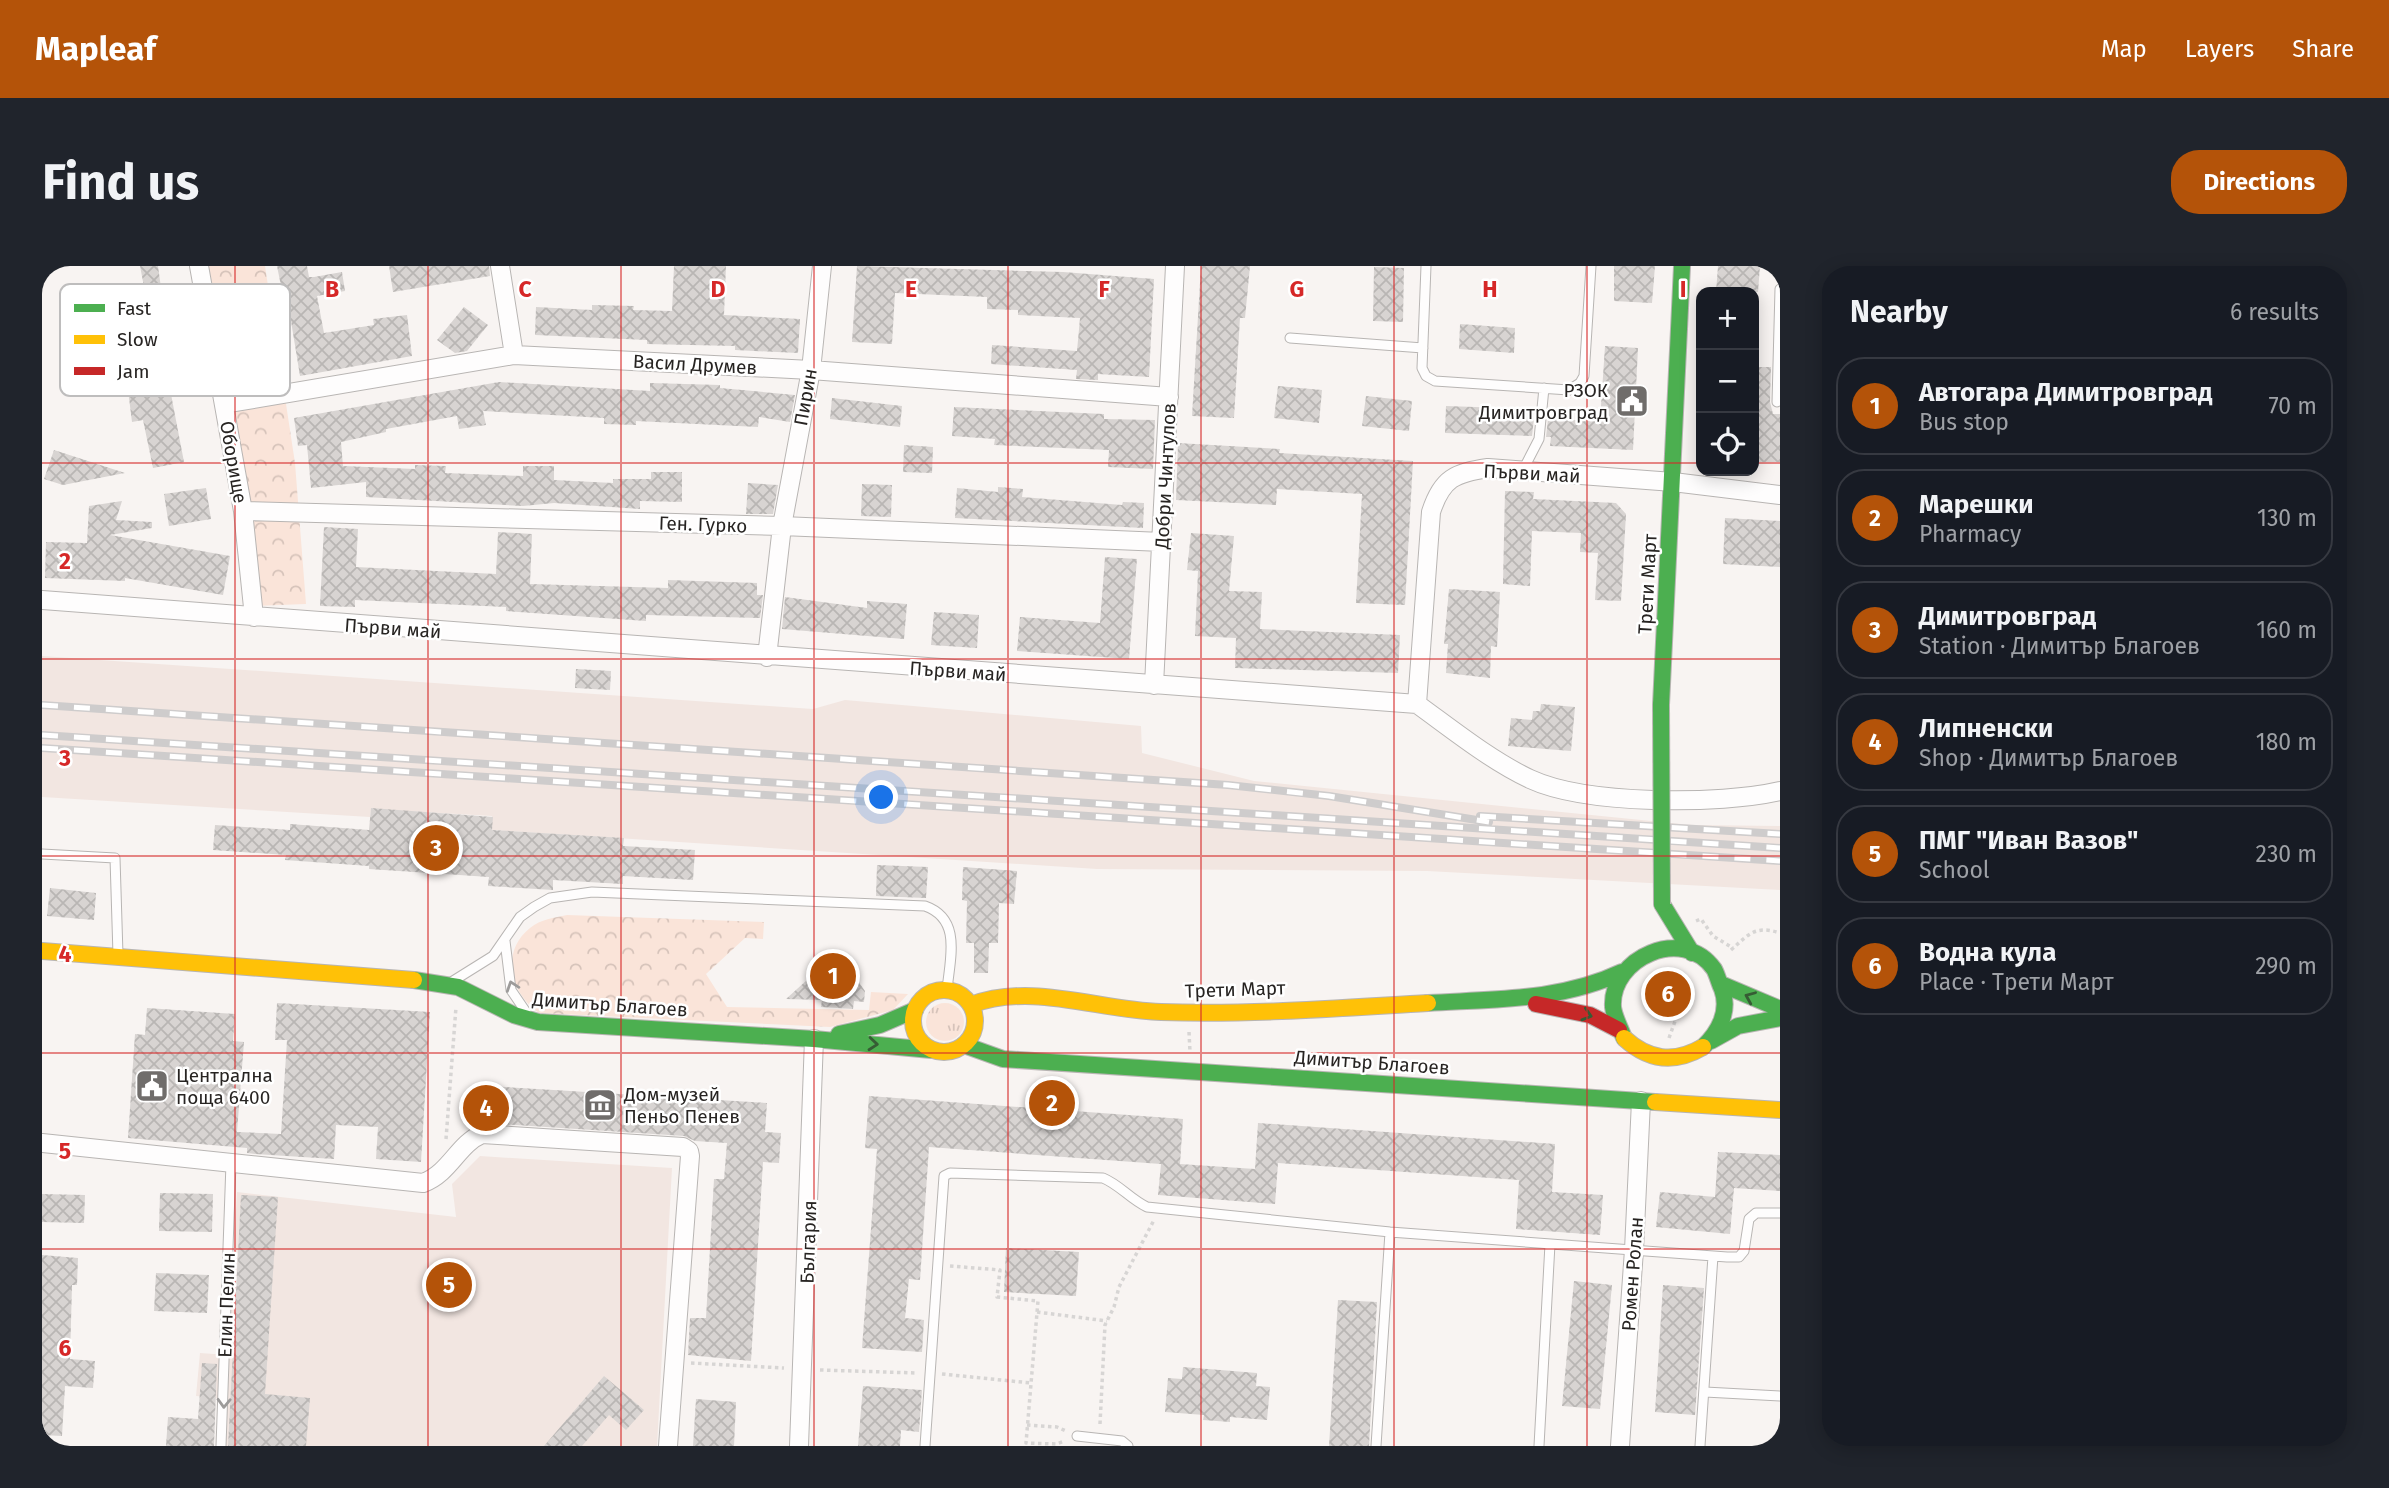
<!DOCTYPE html>
<html lang="en">
<head>
<meta charset="utf-8">
<style>
	body { margin:0; font-family:"Fira Sans",sans-serif; background:#20242c; color:#f1f3f6 }
	.controls { position:absolute; right:21px; top:21px; display:grid; overflow:hidden; border-radius:14px; box-shadow:0 4px 18px #0003 }
	.controls button { width:63px; height:63px; display:grid; place-items:center; padding:0; border:0; border-bottom:2px solid #363941; background:#171b24; color:#f1f3f6; font:35px sans-serif }
	.you { position:absolute; left:840px; top:532px; width:24px; height:24px; margin:-18px; border:5px solid #fff; border-radius:50%; background:#1a73e8; box-shadow:0 0 0 10px #1a73e833 }
	.badge { display:grid; place-items:center; width:46px; height:46px; border-radius:50%; background:#b45309; color:#fff; font-size:23px; font-weight:700 }
	.pin { position:absolute; translate:-50% -50%; border:4px solid #fff; box-shadow:0 2px 7px #0006 }
	.list { margin:0; padding:0; list-style:none }
	h2 { display:flex; justify-content:space-between; align-items:center; height:91px; margin:0; padding:0 28px; font-size:30px }
	h2 small { font-size:23px; font-weight:400; color:#9ea1a6 }
	.list li { display:grid; grid-template-columns:46px 1fr auto; gap:21px; align-items:center; box-sizing:border-box; height:98px; margin:0 14px 14px; padding:0 14px; border:2px solid #363941; border-radius:28px }
	.list b { display:block; font-size:26px; white-space:nowrap }
	.list p { margin:0; font-size:23px; white-space:nowrap; color:#9ea1a6 }
	.list em { font-size:23px; font-style:normal; color:#9ea1a6 }
	.icon { flex:none; width:38px; height:38px; fill:none; stroke:currentColor; stroke-width:2; stroke-linecap:round; stroke-linejoin:round }
	.map { position:relative; flex:none; width:1738px; height:1180px; overflow:hidden; border-radius:28px }
	header { display:flex; align-items:center; gap:42px; box-sizing:border-box; height:98px; padding:0 35px; background:#b45309; color:#fff }
	header strong { font-size:33px }
	nav { display:flex; gap:38px; margin-inline-start:auto; font-size:24px }
	.intro { display:flex; align-items:center; justify-content:space-between; box-sizing:border-box; height:168px; padding:0 42px }
	h1 { margin:0; font-size:49px }
	.button { padding:18px 32px; border-radius:28px; background:#b45309; color:#fff; font-size:24px; font-weight:700 }
	main { display:flex; gap:42px; padding:0 42px }
	aside { flex:1; background:#171b24; border-radius:28px; box-shadow:0 4px 18px #0003 }
	.map>svg:first-child { display:block }
	.built { fill:#f2e6e1 }
	.grass { fill:url(#grass-tufts) }
	.park { fill:url(#park-crowns) }
	.building { fill:url(#building-cross-hatch) }
	.lines { fill:none; stroke-linecap:round; stroke-linejoin:round }
	.lane-casing { stroke:#b8b5b3; stroke-width:11 }
	.street-casing { stroke:#b8b5b3; stroke-width:20 }
	.fast-casing { stroke:#b8b5b3; stroke-width:18 }
	.slow-casing { stroke:#b8b5b3; stroke-width:18 }
	.jam-casing { stroke:#b8b5b3; stroke-width:18 }
	.path { stroke:#d7d5d4; stroke-width:3.5; stroke-dasharray:3.5 3.5; stroke-linecap:butt }
	.lane { stroke:#fefdfd; stroke-width:9 }
	.street { stroke:#fefdfd; stroke-width:18 }
	.fast { stroke:#4caf50; stroke-width:16 }
	.slow { stroke:#ffc107; stroke-width:16 }
	.jam { stroke:#c62828; stroke-width:16 }
	.rail-casing { stroke:#cecccc; stroke-width:8 }
	.rail { stroke:#fff; stroke-width:5; stroke-dasharray:16; stroke-linecap:butt }
	.fast-bridge-casing { stroke:#b8b5b3; stroke-width:18; stroke-linecap:butt }
	.slow-bridge-casing { stroke:#b8b5b3; stroke-width:18; stroke-linecap:butt }
	.fast-bridge { stroke:#4caf50; stroke-width:16 }
	.slow-bridge { stroke:#ffc107; stroke-width:16 }
	.oneway { stroke:#9d9b9a }
	.oneway2 { stroke:#365c34 }
	.grid { fill:none; stroke:#d62828; stroke-width:2; stroke-opacity:0.55 }
	.labels { text-anchor:middle; stroke-width:5; stroke-linejoin:round; paint-order:stroke }
	.street-label { font-size:19px; fill:#272422; stroke:#fff }
	.poi-label { font-size:19px; fill:#272422; stroke:#fff; text-anchor:start }
	.key { fill:#fff; stroke:#bebdbd; stroke-width:2 }
	.key-label { font-size:19px; fill:#272422 }
	.grid-label { font-size:23px; text-anchor:middle; font-weight:bold; fill:#d62828; stroke:#fff; stroke-width:5; stroke-linejoin:round; paint-order:stroke }
</style>
</head>
<body>
<header>
<strong>Mapleaf</strong>
<nav><a>Map</a><a>Layers</a><a>Share</a></nav>
</header>
<div class="intro"><h1>Find us</h1><a class="button">Directions</a></div>
<main>
<div class="map">
<svg width="1738" height="1180" viewBox="0 0 1738 1180">
	<defs>
		<pattern id="grass-tufts" width="24" height="20" patternUnits="userSpaceOnUse" patternTransform="scale(1.75)"><rect width="24" height="20" fill="#fae4d9"/><path d="M3 7l-1-3M5 7V3M7 7l1-3M15 17l-1-3M17 17v-4M19 17l1-3" fill="none" stroke="#d6c3ba"/></pattern>
		<pattern id="park-crowns" width="20" height="18" patternUnits="userSpaceOnUse" patternTransform="scale(1.75)"><rect width="20" height="18" fill="#fae4d9"/><path d="M2 6a3 3 0 1 1 6 0M12 15a3 3 0 1 1 6 0" fill="none" stroke="#d6c3ba"/></pattern>
		<pattern id="building-cross-hatch" width="8" height="8" patternUnits="userSpaceOnUse" patternTransform="scale(1.75)"><rect width="8" height="8" fill="#d8d4d2"/><path d="M0 0l8 8M0 8l8-8" fill="none" stroke="#b9b6b4"/></pattern>
	</defs>
	<rect width="100%" height="100%" fill="#f8f4f2"/>
	<path class="built" d="M0 390 771 443 803 434 1099 460 1100 487 1212 515 1649 559 1738 560V624L1385 605 1055 603 450 564V550L329 543 328 551 0 531Z
		M438 890 630 902 615 1180H182L184 1133 154 1130 158 1087 186 1089 195 926 414 951 410 918Z"/>
	<path class="grass" d="M884 756a19 19 0 1 1 38 0a19 19 0 1 1-38 0Z"/>
	<path class="park" d="M157 0H223L253 197 264 338 209 340Z
		M525 649 722 656 721 673 703 672 664 708 685 741 827 744 829 726 866 728 851 744 788 761 497 747C468 727 458 686 488 662 499 653 512 652 525 649Z"/>
	<path class="building" d="M98 0H116L120 29 136 26 141 53 130 55 135 101 124 102 142 196 111 202 101 154 90 156 80 76 112 73Z
		M235 0H265L267 11H272L300 6 303 25 275 30 282 67 332 59 331 53 365 49 370 90 258 110 248 49 245 50Z
		M347 0H447L448 10 351 26Z
		M632 0H684L682 49 758 53 756 87 693 84V80L605 78V74L493 69 494 41 550 44V39L592 40 591 44 630 45Z
		M815 0 1021 6 1112 13 1107 111 1056 108V114L1034 113 1035 104 949 98 950 79 1035 85 1038 52 976 49V44L945 43V31L853 27 850 78 810 76Z
		M1159 0H1208L1203 52H1198L1192 152 1150 150Z
		M1572 0H1613L1610 37 1572 35Z
		M1676 0H1718L1716 26H1674Z
		M1332 1 1362 2 1361 56 1331 55Z
		M422 41 446 59 425 85 413 87 395 74Z
		M1418 58 1473 62 1472 87 1417 83Z
		M1563 80 1596 82 1591 184 1508 180 1509 171H1504L1506 153 1558 155Z
		M1712 101H1729L1728 136 1731 148H1738V196H1712Z
		M457 116 608 125V117L678 119V122L753 129 748 156 717 151 716 161 594 155V159L562 158V152L441 145 444 159 417 163 415 150 344 163V166L299 176 301 200 373 203V199L404 200 403 207 481 210V200H512V214L571 217V213H609V206H640V236L598 235V243L512 237 481 240 324 231V216L269 222 265 179 256 180 252 152Z
		M1236 120 1280 124 1277 157 1232 152Z
		M1324 130 1370 135 1367 165 1320 160Z
		M790 132 860 140 858 161 788 153Z
		M1404 140 1493 143 1490 170 1403 167Z
		M912 141 1062 148V153L1113 154 1111 203 1066 201 1067 184 952 179 953 173 910 170Z
		M1136 177 1238 183 1237 187 1371 195 1363 339 1314 337 1320 228 1235 223 1234 239 1134 234Z
		M862 179 891 181 890 207 861 206Z
		M12 184 83 207 21 219 2 213Z
		M706 217 736 219 731 248H704Z
		M820 218 850 219 849 251 819 250Z
		M956 221 981 223 980 231 1080 239 1081 236 1102 237 1101 262 913 252 915 222 956 226Z
		M164 222 169 253 127 260 122 228Z
		M1463 225 1492 226 1491 233 1574 237 1584 248 1579 335 1553 334 1556 287 1538 286 1539 267 1490 265 1488 320 1461 318Z
		M80 235 74 254 110 256V262L68 269 188 290 181 329 83 312V315L3 312 4 276 45 277 47 240Z
		M1683 252 1738 255V301L1681 298Z
		M282 261 316 263 314 301 454 308 456 266 490 268 488 318 626 322V314L715 317V329H721L718 352 604 349V355L464 345V341L313 334V341L278 340Z
		M1149 267 1192 270 1187 325 1220 326 1218 363 1358 369 1356 407 1193 402 1194 372 1153 370 1156 305 1145 304Z
		M1063 291 1095 293 1087 393 975 385 978 351 1058 357Z
		M1407 323 1458 326 1455 381 1449 380 1448 412 1404 407 1406 378H1402Z
		M743 331 825 342V335L865 338 862 373 740 363Z
		M892 346 937 349 935 382 889 379Z
		M534 403 569 405 568 424 533 422Z
		M1499 438 1533 441 1529 485 1466 480 1469 452 1490 454 1491 445H1498Z
		M329 542 451 551 450 564 582 572 581 580 653 584 651 614 581 610V618L511 614V624L446 620 447 611 327 603V600L243 594 244 589 171 584 173 559 248 564V558L327 564Z
		M835 599 886 601 884 632 834 630Z
		M921 601 975 605 972 638 957 637 956 677H947L946 707H932V677H924L925 635 920 634Z
		M8 622 54 627 52 654 5 650Z
		M787 694 802 695 823 725 822 736 812 735 811 743 779 741 780 734 744 733Z
		M1614 729a12 12 0 1 1 24 0a12 12 0 1 1-24 0Z
		M235 737 388 746 379 896 334 893 336 861 294 859 292 893 213 888 205 887V882L86 872 93 768 103 769 105 742 193 748 191 775 202 776 195 866 239 868 245 774H233Z
		M429 819 725 837 723 866 739 867 737 897 721 896 709 1095 646 1089 648 1052H664L672 913H682L685 877 653 875 642 870 441 857 426 861Z
		M827 830 1141 853 1138 898 1213 903 1216 857 1513 878 1510 926 1561 929 1558 969 1474 963 1477 914 1236 897 1233 938 1116 929 1119 898 887 881 878 1014 867 1013 863 1052 882 1054 880 1086 820 1082 835 883 823 882Z
		M1676 886 1738 889V925L1692 922 1688 968 1614 961 1618 926 1673 931Z
		M118 927 171 928 170 966 117 965Z
		M0 928 43 929 42 957 0 956Z
		M199 929 236 931 223 1128 268 1132 264 1180H186Z
		M964 982 1037 986 1034 1030 962 1026Z
		M0 989 36 992 35 1019H30L28 1093 53 1095 51 1122 23 1120 20 1170 0 1169Z
		M114 1007 167 1009 165 1047 112 1045Z
		M1532 1015 1570 1019 1558 1143 1520 1140Z
		M1621 1019 1662 1022 1653 1149 1613 1146Z
		M1296 1034 1335 1036 1327 1180H1287Z
		M160 1097 175 1098 172 1180H124L126 1151 156 1153Z
		M1141 1101 1215 1107 1214 1120 1228 1121 1225 1154 1188 1151V1156L1161 1154 1162 1149 1123 1146 1126 1112 1140 1113Z
		M562 1110 602 1144 584 1164 567 1149 540 1180H502Z
		M821 1120 880 1124 877 1166 859 1164 858 1180H816Z
		M654 1133 694 1136 692 1180H651Z"/>
	<g class="lines">
		<defs>
			<path id="lane" d="M1384 0 1380 102 1384 110 1393 115 1527 124 1538 117 1542 110 1549 0
				M1248 72 1381 82
				M1735 136 1738 23
				M1481 204 1497 173 1502 122
				M0 588 73 592 76 689
				M463 675 469 724 484 746
				M411 715 451 690 478 651 492 641 508 632 550 626 883 640C920 653 908 692 905 724
				M1663 1126 1738 1130
				M1035 1170 1080 1175 1086 1180
				M179 1180 189 897
				M883 1180 902 910 908 907 1061 912C1078 919 1088 933 1105 941L1348 966 1685 991H1697L1702 985 1707 953 1714 947H1738
				M1334 1180 1348 966
				M1497 1180 1508 978
				M1658 1180 1671 990"/>
			<path id="street" d="M157 0 201 245 212 351
				M458 0 472 89
				M182 138 472 89 769 104 1127 131
				M201 245 740 260 1120 276
				M0 334 1375 438
				M725 391 740 260 769 104 780 0
				M1112 419 1133 0
				M1375 438 1389 246C1400 212 1413 207 1446 202L1631 216 1738 229
				M1375 438C1411 464 1448 494 1488 513 1544 539 1678 539 1738 525
				M0 877 381 917C408 907 416 878 440 868L641 881 647 885 648 890 626 1180
				M757 1180 772 773
				M1578 1180 1592 984 1599 835"/>
			<path id="fast" d="M1619 439 1640 0
				M1620 638 1650 687
				M372 714 416 721 472 749 496 756 772 773 889 784
				M1679 718 1738 743
				M1386 737C1452 733 1519 735 1580 706
				M797 768 838 759 873 744
				M1582 772C1579 763 1572 751 1571 741 1568 692 1641 659 1672 703 1675 708 1677 717 1680 723 1688 745 1677 766 1661 781
				M1669 775 1696 760 1738 752
				M922 779 961 793 1613 836"/>
			<path id="slow" d="M0 685 372 714
				M871 755a31 31 0 1 1 62 0a31 31 0 1 1-62 0Z
				M929 739C990 716 1056 744 1119 746 1208 749 1298 742 1386 737
				M1613 836 1738 844"/>
			<path id="jam" d="M1494 738 1548 749 1577 764"/>
		</defs>
		<use href="#lane" class="lane-casing"/>
		<use href="#street" class="street-casing"/>
		<use href="#fast" class="fast-casing"/>
		<use href="#slow" class="slow-casing"/>
		<use href="#jam" class="jam-casing"/>
		<path class="path" d="M1654 655 1659 653 1671 670 1691 682
			M1689 684C1707 668 1713 659 1738 667
			M1147 766 1148 786
			M1627 772 1645 722 1652 716
			M404 873 414 741
			M908 1000 958 1004 955 1031 996 1035 984 1177 1014 1178 1023 1175
			M995 1046 1065 1055
			M649 1097 742 1102
			M778 1104 875 1107
			M900 1108 989 1117
			M1058 1158 1063 1059 1072 1041 1077 1021 1112 954
			M985 1159 1015 1161 1024 1165"/>
		<use href="#lane" class="lane"/>
		<use href="#street" class="street"/>
		<use href="#fast" class="fast"/>
		<use href="#slow" class="slow"/>
		<use href="#jam" class="jam"/>
		<defs>
			<path id="rail" d="M0 439 1186 519 1287 530 1447 556
				M0 469 1738 582
				M0 482 1738 595
				M1438 550 1738 568"/>
		</defs>
		<use href="#rail" class="rail-casing"/>
		<use href="#rail" class="rail"/>
		<defs>
			<path id="fast-bridge" d="M1619 439 1620 638"/>
			<path id="slow-bridge" d="M1582 772C1606 794 1632 798 1661 781"/>
		</defs>
		<use href="#fast-bridge" class="fast-bridge-casing"/>
		<use href="#slow-bridge" class="slow-bridge-casing"/>
		<use href="#fast-bridge" class="fast-bridge"/>
		<use href="#slow-bridge" class="slow-bridge"/>
	</g>
	<defs><path id="oneway-chevron" d="M-2-3.5L2.5 0L-2 3.5" fill="none" stroke-width="1.6" stroke-linecap="round" stroke-linejoin="round" transform="scale(1.75)"/></defs>
	<g class="oneway">
		<use href="#oneway-chevron" transform="translate(470 720) rotate(-109)"/>
		<use href="#oneway-chevron" transform="translate(182 1137) rotate(92)"/>
	</g>
	<g class="oneway2">
		<use href="#oneway-chevron" transform="translate(1708 731) rotate(-157)"/>
		<use href="#oneway-chevron" transform="translate(1545 749) rotate(17)"/>
		<use href="#oneway-chevron" transform="translate(831 778) rotate(5)"/>
	</g>
	<path class="grid" d="M193 0V1180M386 0V1180M579 0V1180M772 0V1180M966 0V1180M1159 0V1180M1352 0V1180M1545 0V1180M0 197H1659M1712 197H1738M0 393H1738M0 590H1738M0 787H1738M0 983H1738"/>
	<defs>
		<symbol id="civic-square" viewBox="-11 -11 22 22"><rect x="-9" y="-9" width="18" height="18" rx="4" fill="#706d6b" stroke="#fff"/><path d="M-.6-6.5H3V-4.5H.6V-3L4-1V1h2V6H-6V1h2V-1L-.6-3ZM-1.2 2.5V6h2.4V2.5Z" fill="#fff"/></symbol>
		<symbol id="museum-square" viewBox="-11 -11 22 22"><rect x="-9" y="-9" width="18" height="18" rx="4" fill="#706d6b" stroke="#fff"/><path d="M0-6L6-3V-2H-6V-3ZM-5-1h2V3h-2ZM-1-1h2V3h-2ZM3-1h2V3H3ZM-6 4H6V6H-6Z" fill="#fff"/></symbol>
	</defs>
	<g fill-rule="evenodd">
		<use href="#civic-square" x="1571" y="116" width="38" height="38"/>
		<use href="#civic-square" x="91" y="801" width="38" height="38"/>
		<use href="#museum-square" x="539" y="820" width="38" height="38"/>
	</g>
	<g class="labels">
		<g class="street-label">
			<text transform="translate(653 98) rotate(3)" y="7">Васил Друмев</text>
			<text transform="translate(763 131) rotate(-80)" y="7">Пирин</text>
			<text transform="translate(192 196) rotate(80)" y="7">Оборище</text>
			<text transform="translate(1490 207) rotate(3)" y="7">Първи май</text>
			<text transform="translate(1123 210) rotate(-87)" y="7">Добри Чинтулов</text>
			<text transform="translate(661 258) rotate(2)" y="7">Ген. Гурко</text>
			<text transform="translate(1605 318) rotate(-87)" y="7">Трети Март</text>
			<text transform="translate(351 362) rotate(4)" y="7">Първи май</text>
			<text transform="translate(916 405) rotate(4)" y="7">Първи май</text>
			<text transform="translate(1193 723) rotate(-2)" y="7">Трети Март</text>
			<text transform="translate(568 738) rotate(4)" y="7">Димитър Благоев</text>
			<text transform="translate(1330 796) rotate(4)" y="7">Димитър Благоев</text>
			<text transform="translate(766 976) rotate(-88)" y="7">България</text>
			<text transform="translate(1590 1008) rotate(-86)" y="7">Ромен Ролан</text>
			<text transform="translate(184 1039) rotate(-88)" y="7">Елин Пелин</text>
		</g>
		<g class="poi-label">
			<text x="1566" y="131" text-anchor="end">РЗОК<tspan x="1566" dy="22">Димитровград</tspan></text>
			<text x="134" y="816">Централна<tspan x="134" dy="22">поща 6400</tspan></text>
			<text x="582" y="835">Дом-музей<tspan x="582" dy="22">Пеньо Пенев</tspan></text>
		</g>
	</g>
	<rect x="18" y="18" width="230" height="112" rx="10" class="key"/>
	<rect x="32" y="38" width="31" height="8" fill="#4caf50"/>
	<rect x="32" y="69" width="31" height="9" fill="#ffc107"/>
	<rect x="32" y="101" width="31" height="8" fill="#c62828"/>
	<g class="key-label">
		<text x="75" y="49">Fast</text>
		<text x="75" y="80">Slow</text>
		<text x="75" y="112">Jam</text>
	</g>
	<g class="grid-label">
		<text x="290" y="31">B</text>
		<text x="483" y="31">C</text>
		<text x="676" y="31">D</text>
		<text x="869" y="31">E</text>
		<text x="1062" y="31">F</text>
		<text x="1255" y="31">G</text>
		<text x="1448" y="31">H</text>
		<text x="1641" y="31">I</text>
		<text x="23" y="303">2</text>
		<text x="23" y="500">3</text>
		<text x="23" y="696">4</text>
		<text x="23" y="893">5</text>
		<text x="23" y="1090">6</text>
	</g>
</svg>
<div class="controls">
<button>+</button>
<button>−</button>
<button><svg class="icon" aria-label="locate" viewBox="0 0 24 24"><circle cx="12" cy="12" r="6"/><path d="M12 2v4M12 18v4M2 12h4M18 12h4"/></svg></button>
</div>
<div class="you"></div>
<div class="pin badge" style="left:791px;top:710px">1</div>
<div class="pin badge" style="left:1010px;top:837px">2</div>
<div class="pin badge" style="left:394px;top:582px">3</div>
<div class="pin badge" style="left:444px;top:842px">4</div>
<div class="pin badge" style="left:407px;top:1019px">5</div>
<div class="pin badge" style="left:1626px;top:728px">6</div>
</div>
<aside>
<h2>Nearby<small>6 results</small></h2>
<ul class="list">
<li><span class="badge">1</span><div><b>Автогара Димитровград</b><p>Bus stop</p></div><em>70 m</em></li>
<li><span class="badge">2</span><div><b>Марешки</b><p>Pharmacy</p></div><em>130 m</em></li>
<li><span class="badge">3</span><div><b>Димитровград</b><p>Station · Димитър Благоев</p></div><em>160 m</em></li>
<li><span class="badge">4</span><div><b>Липненски</b><p>Shop · Димитър Благоев</p></div><em>180 m</em></li>
<li><span class="badge">5</span><div><b>ПМГ &quot;Иван Вазов&quot;</b><p>School</p></div><em>230 m</em></li>
<li><span class="badge">6</span><div><b>Водна кула</b><p>Place · Трети Март</p></div><em>290 m</em></li>
</ul>
</aside>
</main>
</body>
</html>
